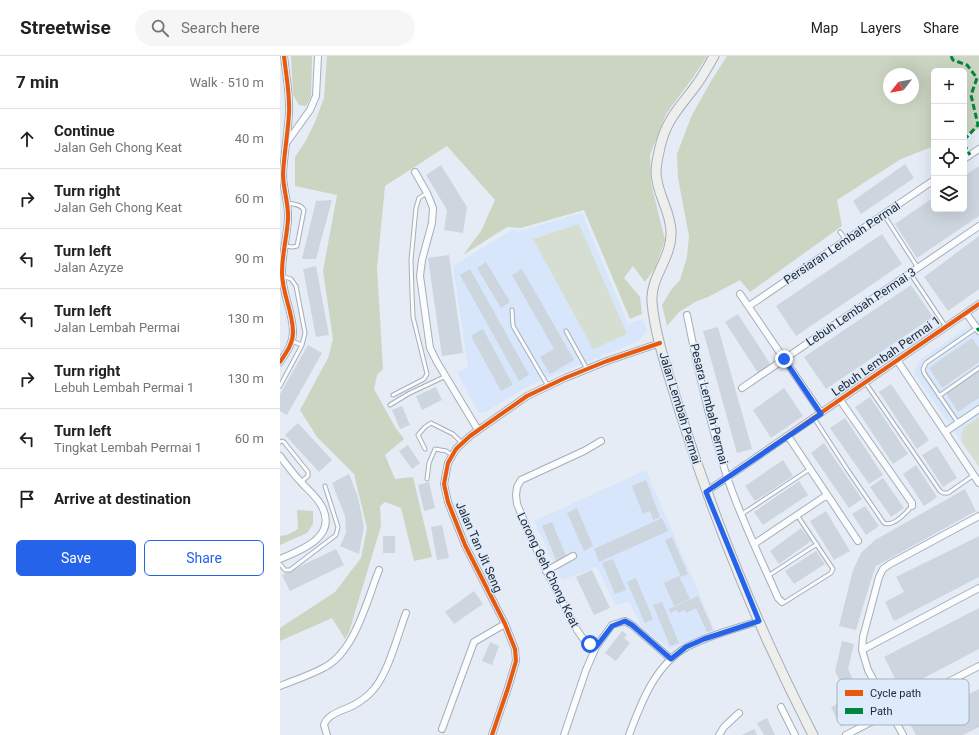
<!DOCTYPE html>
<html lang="en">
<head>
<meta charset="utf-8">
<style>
	body { margin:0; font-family:Roboto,sans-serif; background:#f6f6f6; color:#202124 }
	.controls { position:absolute; right:12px; top:12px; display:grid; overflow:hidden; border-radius:6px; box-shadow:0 4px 16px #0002 }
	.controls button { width:36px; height:36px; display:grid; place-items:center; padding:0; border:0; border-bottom:1px solid #e0e0e0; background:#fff; color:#202124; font:20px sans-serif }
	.compass { position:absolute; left:603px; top:12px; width:36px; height:36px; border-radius:50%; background:#fff; box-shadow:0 4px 16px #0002; rotate:239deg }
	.stop { position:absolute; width:12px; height:12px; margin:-9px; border:3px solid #2563eb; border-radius:50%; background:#fff }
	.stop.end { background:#2563eb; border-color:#fff; box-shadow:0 1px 4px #0008 }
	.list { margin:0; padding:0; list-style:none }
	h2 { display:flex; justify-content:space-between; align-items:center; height:52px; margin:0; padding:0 16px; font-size:17px }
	h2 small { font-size:13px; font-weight:400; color:#757577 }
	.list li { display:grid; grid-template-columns:26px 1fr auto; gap:12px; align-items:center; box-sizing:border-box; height:60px; padding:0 16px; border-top:1px solid #e0e0e0 }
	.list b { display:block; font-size:15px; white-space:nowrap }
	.list p { margin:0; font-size:13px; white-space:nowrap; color:#757577 }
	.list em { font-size:13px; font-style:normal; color:#757577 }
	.actions { display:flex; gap:8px; padding:12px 16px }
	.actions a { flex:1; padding:9px 0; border:1px solid #2563eb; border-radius:6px; text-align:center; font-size:14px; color:#2563eb }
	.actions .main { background:#2563eb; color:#fff }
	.icon { flex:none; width:22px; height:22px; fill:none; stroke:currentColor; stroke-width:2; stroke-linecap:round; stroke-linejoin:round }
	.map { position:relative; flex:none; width:699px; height:679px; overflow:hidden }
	header { display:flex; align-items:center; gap:24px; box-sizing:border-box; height:56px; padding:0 20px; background:#fff; border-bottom:1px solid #e0e0e0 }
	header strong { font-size:19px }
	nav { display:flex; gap:22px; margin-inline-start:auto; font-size:14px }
	.search { width:280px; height:36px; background:#f6f6f6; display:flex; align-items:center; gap:10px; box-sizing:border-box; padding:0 14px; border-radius:22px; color:#757577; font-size:15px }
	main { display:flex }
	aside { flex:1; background:#fff }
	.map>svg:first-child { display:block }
	.built { fill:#d7e6fa }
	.green { fill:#d6ded2 }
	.forest { fill:#cbd5c2; fill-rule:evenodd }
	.building { fill:#cdd5df }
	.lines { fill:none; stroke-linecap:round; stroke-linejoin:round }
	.lane-casing { stroke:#a7aeb7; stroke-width:5 }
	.street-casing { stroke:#a7aeb7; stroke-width:8 }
	.secondary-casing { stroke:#a7aeb7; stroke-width:11 }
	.lane { stroke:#fbfcfe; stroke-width:3 }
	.street { stroke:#fbfcfe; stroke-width:6 }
	.secondary { stroke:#eeefed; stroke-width:9 }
	.quiet { stroke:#00873e; stroke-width:3; stroke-dasharray:6 3; stroke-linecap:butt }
	.cycleway-casing { stroke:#deebfd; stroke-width:6 }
	.cycleway { stroke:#e8590c; stroke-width:4 }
	.route { stroke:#2563eb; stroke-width:5 }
	.labels { text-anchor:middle; stroke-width:3; stroke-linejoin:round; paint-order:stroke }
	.street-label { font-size:12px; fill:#212933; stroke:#deebfd }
	.key { fill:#deebfd; stroke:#a5b1c0; stroke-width:1 }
	.key-label { font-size:11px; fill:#212933 }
</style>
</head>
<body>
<header>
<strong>Streetwise</strong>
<div class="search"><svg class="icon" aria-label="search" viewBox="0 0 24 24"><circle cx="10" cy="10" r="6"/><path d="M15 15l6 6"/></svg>Search here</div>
<nav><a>Map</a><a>Layers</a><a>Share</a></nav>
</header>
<main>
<aside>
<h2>7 min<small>Walk · 510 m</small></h2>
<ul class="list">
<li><svg class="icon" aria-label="ahead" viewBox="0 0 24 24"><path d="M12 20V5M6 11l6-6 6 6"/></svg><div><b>Continue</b><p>Jalan Geh Chong Keat</p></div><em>40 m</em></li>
<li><svg class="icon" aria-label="right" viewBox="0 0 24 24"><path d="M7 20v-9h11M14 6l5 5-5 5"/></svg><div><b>Turn right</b><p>Jalan Geh Chong Keat</p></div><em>60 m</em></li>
<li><svg class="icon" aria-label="left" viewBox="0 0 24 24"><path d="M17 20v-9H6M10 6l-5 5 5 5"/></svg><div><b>Turn left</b><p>Jalan Azyze</p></div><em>90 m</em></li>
<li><svg class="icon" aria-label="left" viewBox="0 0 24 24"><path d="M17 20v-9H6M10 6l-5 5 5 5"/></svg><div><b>Turn left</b><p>Jalan Lembah Permai</p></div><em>130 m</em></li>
<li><svg class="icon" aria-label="right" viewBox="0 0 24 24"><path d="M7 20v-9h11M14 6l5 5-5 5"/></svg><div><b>Turn right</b><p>Lebuh Lembah Permai 1</p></div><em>130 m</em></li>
<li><svg class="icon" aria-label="left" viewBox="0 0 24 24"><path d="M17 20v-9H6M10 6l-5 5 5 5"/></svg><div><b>Turn left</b><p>Tingkat Lembah Permai 1</p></div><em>60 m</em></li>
<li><svg class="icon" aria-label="arrive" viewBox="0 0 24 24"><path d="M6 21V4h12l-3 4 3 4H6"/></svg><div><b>Arrive at destination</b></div></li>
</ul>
<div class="actions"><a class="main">Save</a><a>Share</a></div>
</aside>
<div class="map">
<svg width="699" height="679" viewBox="0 0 699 679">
	<rect width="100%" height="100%" fill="#e5ecf6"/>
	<path class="built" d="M302 157 348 268 363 263 367 275 357 286 252 328 204 357 198 356 177 316 188 312 173 210 232 174 239 175Z
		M699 263V361L683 372 681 385 634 317 638 306Z
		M366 414 435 575 390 593 362 571 349 546 335 549 317 511 282 524 254 465Z"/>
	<path class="green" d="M299 168 347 278 313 293 253 183Z
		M699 361V411L681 385 683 372Z"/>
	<path class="forest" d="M11 0H32L31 41 26 50 19 49 13 39Z
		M47 0H427L414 20 386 58 370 99 371 127 385 184 375 212 365 226 353 210 344 222 360 241 362 258 350 263 304 154 241 172 227 171 183 199 201 175 215 144 167 90 105 130 97 212 103 313 97 319 94 333 115 371 124 383 105 399 115 423 133 421 152 501 134 505 121 452 105 446 100 450 101 470 69 576 65 583 52 562 0 585V572L55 536 81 502 87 472 74 418 37 381 20 354 48 302 53 283 43 215 57 139 15 130V101L25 86 35 66 44 42Z
		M447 0H699V73L684 79V15H654V90L621 103 557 144 562 170 470 236 460 224 428 241 417 245 399 256 387 270 382 249 391 234 400 224 407 201 409 180 398 122 397 98 411 61 431 25ZM609 18H633V42H609Z
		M17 454 33 455V468L27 477 0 489V480L7 479 18 473Z"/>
	<path class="building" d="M625 108 634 122 581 158 573 145Z
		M161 109 187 151 183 177 164 174 167 154 146 119Z
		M699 110V160L637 202 615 168 654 141V153H684V120Z
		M52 144 36 203H22L36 145Z
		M602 178 622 208 516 280 496 250Z
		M699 180V233L668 255 644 221Z
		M169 199 183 297 162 300 148 202Z
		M206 206 230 246 221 252 197 212Z
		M36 210 49 279 36 281 23 213Z
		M190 213 249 319 239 325 180 219Z
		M242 213 294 304 270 318 260 301 274 293 232 219Z
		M631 229 653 261 546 333 524 301Z
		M458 258 491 309 478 317 445 266Z
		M438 271 472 393 457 397 423 275Z
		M203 273 233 329 221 335 191 280Z
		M692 282 699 292V306L662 332 649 312Z
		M28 289 42 297 7 359 0 355V338Z
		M699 313V342L678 356 665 336Z
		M611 328 649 384 637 393 599 336Z
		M156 331 162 344 142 354 136 340Z
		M504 332 523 360 491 382 473 354Z
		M590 341 628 398 613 408 575 351Z
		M122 350 130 369 120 373 112 354Z
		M565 362 603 419 589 428 550 372Z
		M18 367 52 404 39 416 5 379Z
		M544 387 582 443 569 452 531 397Z
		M128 389 140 407 132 413 119 395Z
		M657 390 677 422 663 431 642 399Z
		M503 404 513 420 475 445 465 430Z
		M636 409 657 441 644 450 623 418Z
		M69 418 78 441 84 471 79 498 60 490 66 477 65 460 52 427Z
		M603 422 624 452 611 461 590 431Z
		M366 424 380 461 373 464 370 455 363 458 352 430Z
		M519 425 528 439 483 469 474 456Z
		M149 426 155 452 144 455 138 429Z
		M685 433 696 455 596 510 591 524 576 574 559 570 573 514 581 497 595 484Z
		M585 450 599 470 586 479 572 458Z
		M297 452 313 490 304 495 287 457Z
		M546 455 570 495 554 504 530 465Z
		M382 462 388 475 319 506 314 493Z
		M272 466 287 502 277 506 262 470Z
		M162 469 169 502 157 504 151 471Z
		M521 472 531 485 499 508 490 495Z
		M103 480H115V497H103Z
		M699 480V521L614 565 605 546 624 536 616 521Z
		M392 481 408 518 401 521 385 484Z
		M56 493 64 509 10 535 2 519Z
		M536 495 545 508 514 528 505 515Z
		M333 503 346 534 335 538 322 507Z
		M312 514 330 552 314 559 296 521Z
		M399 520 410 543 394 550 384 527Z
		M356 522 373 563 365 567 347 526Z
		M194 535 203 548 174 568 165 556Z
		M418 540 433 574 427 576 416 552 406 557 405 554 398 557 397 554 390 557 389 553Z
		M382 546 399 587 390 590 373 549Z
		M699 552V593L621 634 604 601Z
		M342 575 347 579 344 582 350 587 336 605 325 597Z
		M562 585 574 588 568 613 578 634 587 630 598 653 561 671 551 651 568 643 555 615Z
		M210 586 219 590 212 609 202 605Z
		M699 633V671L683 679H636L630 668Z
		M487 662 495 679H484L477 667Z
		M474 673 477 679H462Z"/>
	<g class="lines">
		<defs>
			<path id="lane" d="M604 159 638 212
				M560 176 566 184
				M4 190 13 191 17 190 24 154C21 148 13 148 7 147
				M630 217 666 271
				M232 254 233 270 268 330
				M286 275 307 313
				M12 285 22 289
				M585 326 660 435 663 437H668L694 419
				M0 330 22 289 25 277 16 230 11 223 2 220
				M113 339 144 323 147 318 133 261 132 238 131 204 136 152 139 142 147 137
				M659 340 699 312
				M110 349 128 338 166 320
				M534 362 567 413 604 467C613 471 626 457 632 450
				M678 367 644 317 643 313 646 307 698 271
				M0 386 2 385 4 386 28 416V420L21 426
				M145 393 138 379 145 371 151 367 173 378 182 387
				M147 423 149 407 155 393 166 395 172 399
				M462 458 530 413
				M0 508 5 514H10L56 479 58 471 45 430
				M488 520 537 488
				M502 546H505L551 517 553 513 517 459"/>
			<path id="street" d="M7 86 30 54 36 40 38 0
				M684 103 699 93
				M135 116 147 137 153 152 152 167 142 204 140 220 150 292 157 306 198 374
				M460 238 541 357
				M469 250 654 124
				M686 257 699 275
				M407 259C418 314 430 368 447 421 461 463 481 503 498 542L502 546
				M617 304 699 427
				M0 306C6 297 13 288 13 276 13 256 2 237 2 217 2 198 7 181 8 163 9 148 3 133 3 118 4 98 8 77 9 57 10 38 6 19 4 0
				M462 332 699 170
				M560 344 632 447V450
				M665 376 699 353
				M508 380 578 485
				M0 400C7 409 13 418 21 426 28 434 36 440 41 449 59 480 22 494 0 503
				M426 436 699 248
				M474 488 547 439
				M266 515 293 500
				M316 591 304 584 297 574 270 522 250 479 237 448 236 439 237 431 241 424 304 395 321 385
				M582 594 699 532
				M0 630C15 624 31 619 45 611 75 595 87 544 99 514
				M501 651 515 679
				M162 673 194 586 225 568
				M47 679 44 669C48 657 63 655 74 649 81 645 88 640 93 634 108 618 118 578 126 557
				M212 679 228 632 236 605 235 593 225 568 185 489 168 446 164 428 168 407 176 393 190 380 247 340 285 322 327 305 380 287
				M284 679 306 614 316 591 332 569 345 565 352 569 391 603
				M349 679C361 647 375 609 407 591 429 579 455 573 479 565
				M439 679 444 671 459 657
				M566 679 699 610
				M623 679 588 614 582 594 583 581 599 521 603 513 610 508 699 460"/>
			<path id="secondary" d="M434 0C429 9 423 20 417 28 402 49 388 61 381 87 379 96 376 107 376 116 376 137 391 155 391 176 392 202 370 221 372 246 375 282 390 322 400 356 435 467 480 576 533 679"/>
		</defs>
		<use href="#lane" class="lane-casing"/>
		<use href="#street" class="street-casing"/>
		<use href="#secondary" class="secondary-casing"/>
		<use href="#lane" class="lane"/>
		<use href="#street" class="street"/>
		<use href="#secondary" class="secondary"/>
		<path class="quiet" d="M671 0 673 4 687 9 697 22 691 39 698 69 684 84
			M684 88 690 99
			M697 272 699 275"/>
		<defs>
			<path id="cycleway" d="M0 306C6 297 13 288 13 276 13 256 2 237 2 217 2 198 7 181 8 163 9 148 3 133 3 118 4 98 8 77 9 57 10 38 6 19 4 0
				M426 436 699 248
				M212 679 228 632 236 605 235 593 225 568 185 489 168 446 164 428 168 407 176 393 190 380 247 340 285 322 327 305 380 287"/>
		</defs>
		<use href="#cycleway" class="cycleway-casing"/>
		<use href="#cycleway" class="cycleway"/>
	</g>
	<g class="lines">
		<path class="route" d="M310 588 316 591 332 570 345 565 352 569 391 603 406 591 424 583 479 565 426 436 541 358 504 303"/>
	</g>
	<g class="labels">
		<g class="street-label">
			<text transform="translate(562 187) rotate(-34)" y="4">Persiaran Lembah Permai</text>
			<text transform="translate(581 251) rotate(-34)" y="4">Lebuh Lembah Permai 3</text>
			<text transform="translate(606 300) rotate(-35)" y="4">Lebuh Lembah Permai 1</text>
			<text transform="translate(429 348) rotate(76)" y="4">Pesara Lembah Permai</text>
			<text transform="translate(400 352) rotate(73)" y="4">Jalan Lembah Permai</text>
			<text transform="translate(199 491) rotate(66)" y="4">Jalan Tan Jit Seng</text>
			<text transform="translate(268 514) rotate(64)" y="4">Lorong Geh Chong Keat</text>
		</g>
	</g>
	<rect x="557" y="623" width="132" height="46" rx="6" class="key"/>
	<rect x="565" y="634" width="18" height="6" fill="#e8590c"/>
	<rect x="565" y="652" width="18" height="6" fill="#00873e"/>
	<g class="key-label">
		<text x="590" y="641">Cycle path</text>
		<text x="590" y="659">Path</text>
	</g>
</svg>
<div class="controls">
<button>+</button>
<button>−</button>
<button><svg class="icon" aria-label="locate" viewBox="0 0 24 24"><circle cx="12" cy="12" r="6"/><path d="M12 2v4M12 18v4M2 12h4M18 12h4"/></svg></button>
<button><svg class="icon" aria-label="layers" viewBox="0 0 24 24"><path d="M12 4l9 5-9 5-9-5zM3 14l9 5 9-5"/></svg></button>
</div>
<svg class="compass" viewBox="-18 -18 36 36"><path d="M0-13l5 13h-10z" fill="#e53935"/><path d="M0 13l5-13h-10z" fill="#757577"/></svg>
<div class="stop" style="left:310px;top:588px"></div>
<div class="stop end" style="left:504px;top:303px"></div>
</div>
</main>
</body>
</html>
